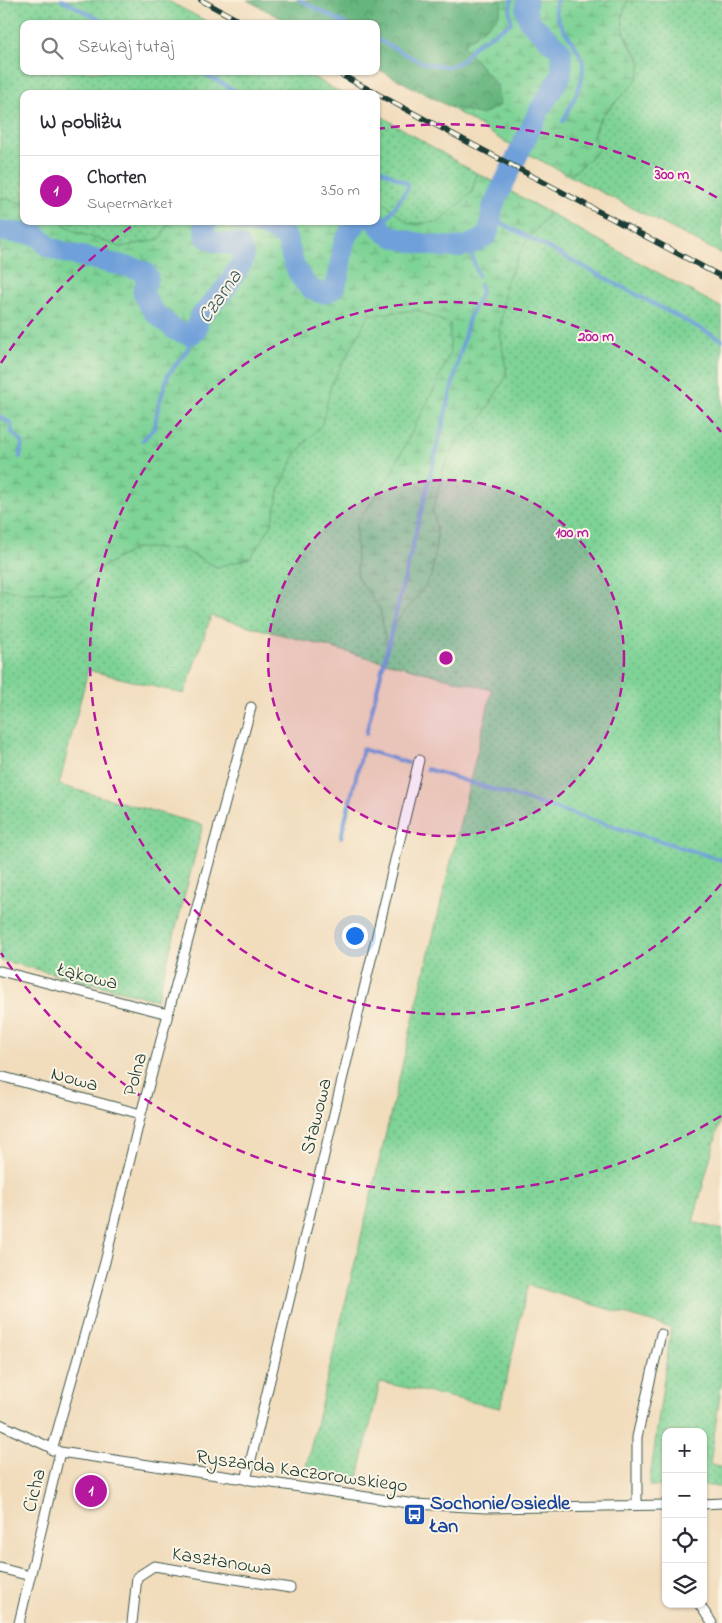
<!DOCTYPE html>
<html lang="pl">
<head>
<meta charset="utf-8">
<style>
	body { margin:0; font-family:"Indie Flower",sans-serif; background:#f7f7f7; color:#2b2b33 }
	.controls { position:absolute; right:15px; bottom:15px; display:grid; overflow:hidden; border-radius:10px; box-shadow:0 1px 4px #0004 }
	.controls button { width:45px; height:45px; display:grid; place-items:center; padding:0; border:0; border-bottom:1px solid #e1e1e2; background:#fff; color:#2b2b33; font:25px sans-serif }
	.you { position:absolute; left:354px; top:935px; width:18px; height:18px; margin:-12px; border:4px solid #fff; border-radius:50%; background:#1a73e8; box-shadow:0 0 0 8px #1a73e833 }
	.badge { display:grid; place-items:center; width:32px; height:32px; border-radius:50%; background:#b5179e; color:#fff; font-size:16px; font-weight:700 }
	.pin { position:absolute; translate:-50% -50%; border:2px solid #fff; box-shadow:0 1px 5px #0006 }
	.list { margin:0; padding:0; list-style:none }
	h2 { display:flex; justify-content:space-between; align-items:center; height:65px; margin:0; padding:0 20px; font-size:21px }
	h2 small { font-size:16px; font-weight:400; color:#7c7c81 }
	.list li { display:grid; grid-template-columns:32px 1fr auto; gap:15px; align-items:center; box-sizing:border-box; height:70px; padding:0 20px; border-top:1px solid #e1e1e2 }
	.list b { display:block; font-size:19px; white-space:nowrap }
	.list p { margin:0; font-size:16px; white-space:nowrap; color:#7c7c81 }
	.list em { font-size:16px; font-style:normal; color:#7c7c81 }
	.icon { flex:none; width:28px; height:28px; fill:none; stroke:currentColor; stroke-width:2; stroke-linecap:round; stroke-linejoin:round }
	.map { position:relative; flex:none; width:722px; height:1623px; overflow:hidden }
	.search { position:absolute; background:#fff; box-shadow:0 1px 4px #0004; left:20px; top:20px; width:360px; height:55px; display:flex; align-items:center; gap:12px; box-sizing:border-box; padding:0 18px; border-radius:10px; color:#7c7c81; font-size:19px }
	.panel { position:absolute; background:#fff; box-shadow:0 1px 4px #0004; left:20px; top:90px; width:360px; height:135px; border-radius:10px }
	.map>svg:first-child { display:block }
	.grass { fill:url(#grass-dots); stroke:#4e8865 }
	.forest { fill:url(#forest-crowns); stroke:#42795a }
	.wetland { fill:url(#wetland-marsh); stroke:#4e8865 }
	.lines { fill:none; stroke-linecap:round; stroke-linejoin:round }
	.stream { stroke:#6fa0d9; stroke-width:4 }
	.river { stroke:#6fa0d9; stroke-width:21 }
	.minor-casing { stroke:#3e5548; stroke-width:11 }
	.minor { stroke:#fff; stroke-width:9 }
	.rail-casing { stroke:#1f3d34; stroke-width:5.5 }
	.rail { stroke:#fcf5e5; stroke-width:4; stroke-dasharray:11; stroke-linecap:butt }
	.ring { fill:none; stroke:#b5179e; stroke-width:2.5; stroke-dasharray:9 6 }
	.labels { text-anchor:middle; stroke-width:4; stroke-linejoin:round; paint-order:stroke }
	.street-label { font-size:20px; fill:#1f3d34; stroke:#fcf5e5 }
	.transit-label { font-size:20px; font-weight:bold; fill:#164399; stroke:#fcf5e5; text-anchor:start }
	.water-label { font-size:21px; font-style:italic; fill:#375b66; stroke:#fcf5e5 }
	.centre { fill:#b5179e; stroke:#fcf5e5; stroke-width:2.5 }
	.ring-label { font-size:15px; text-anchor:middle; font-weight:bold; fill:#b5179e; stroke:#fcf5e5; stroke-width:4; stroke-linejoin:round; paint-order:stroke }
</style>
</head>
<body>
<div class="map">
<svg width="722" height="1623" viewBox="0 0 722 1623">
	<defs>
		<pattern id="grass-dots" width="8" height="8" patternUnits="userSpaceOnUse" patternTransform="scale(1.25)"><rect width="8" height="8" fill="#7ed396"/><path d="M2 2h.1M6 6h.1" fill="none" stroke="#67ac7b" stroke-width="1.8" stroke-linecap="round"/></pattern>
		<pattern id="forest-crowns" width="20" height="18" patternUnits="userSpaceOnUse" patternTransform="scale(1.25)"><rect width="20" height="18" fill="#66b57f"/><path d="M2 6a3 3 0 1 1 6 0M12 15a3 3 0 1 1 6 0" fill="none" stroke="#539469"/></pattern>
		<pattern id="wetland-marsh" width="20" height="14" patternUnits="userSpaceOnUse" patternTransform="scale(1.25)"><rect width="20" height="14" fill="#7ed396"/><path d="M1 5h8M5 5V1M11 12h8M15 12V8" fill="none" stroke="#67ac7b"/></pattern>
	</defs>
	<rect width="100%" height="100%" fill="#fcf5e5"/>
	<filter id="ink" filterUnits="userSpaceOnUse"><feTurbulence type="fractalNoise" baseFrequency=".02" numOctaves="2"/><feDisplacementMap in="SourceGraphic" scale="10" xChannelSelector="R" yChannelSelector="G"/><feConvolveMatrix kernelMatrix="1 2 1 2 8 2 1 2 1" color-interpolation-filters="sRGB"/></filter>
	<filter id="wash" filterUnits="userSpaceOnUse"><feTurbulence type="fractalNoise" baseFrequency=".0096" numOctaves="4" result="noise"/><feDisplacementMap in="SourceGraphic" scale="20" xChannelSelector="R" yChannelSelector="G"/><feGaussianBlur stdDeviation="1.12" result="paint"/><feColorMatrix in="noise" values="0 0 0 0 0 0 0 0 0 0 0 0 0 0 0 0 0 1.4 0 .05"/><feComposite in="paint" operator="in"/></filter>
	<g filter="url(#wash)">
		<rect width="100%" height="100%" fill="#f1dcbc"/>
		<path class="grass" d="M0 0H166L212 24H24V71H302L343 94H24V221H376V113L464 166 722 308V1114L693 1222 722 1230V1380L710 1464 722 1468V1486H703V1432H666V1486H649L671 1328 528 1285 500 1408 380 1382 358 1478 305 1471 492 690 211 616 184 694 88 670 59 785 203 825 157 1000 0 960Z
			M628 0H722V254L570 176 598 150 593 136 601 117 629 89 640 57C625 40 616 22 628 0Z"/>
		<path class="forest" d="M247 0H503L498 17 463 45 497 86 500 105 482 115 448 106 376 68V24H292Z"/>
		<path class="wetland" d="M503 0H628C620 14 621 30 629 44 634 54 643 57 640 71 635 90 610 103 601 118 597 123 595 130 593 136L599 150 570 176 500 139 448 106 482 115 500 105 497 86 463 45 498 17Z
			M477 173 549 213 525 244 505 284 500 333 507 375 481 419 460 438 445 465 433 510 437 534 432 575 418 596 392 627 387 651 380 609 357 577 356 525 389 477 436 385 450 353V324L417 310 369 315 331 385 322 424 295 455 280 488 271 526 250 558 217 567 181 549 136 548 95 571 67 592 22 593 0 588V197L24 204V221H60L74 231 121 247 160 239 170 221H376V196L410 224 439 222 472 192Z"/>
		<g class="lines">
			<path class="stream" d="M62 0 109 24
				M300 0 346 24
				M557 0C548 22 582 44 583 66 583 86 571 104 563 121
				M376 39 423 63 450 67 463 60 475 45 511 23 510 12 511 0
				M199 71 241 94
				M376 167 407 183 408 188 381 227
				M490 217 722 340
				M469 245 478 276
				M0 417 11 423 12 432 22 442 20 457
				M143 440 155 427 157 411 168 375 188 349 190 335
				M366 734 469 318 482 291 480 285
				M362 749 408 763
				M427 769 722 860
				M341 837 363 749"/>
			<path class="river" d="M239 221 263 225 286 237C290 248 291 260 297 270 301 279 308 289 318 292 344 300 339 254 345 240 348 234 354 227 358 221
				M376 221C379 225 382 230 386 233 398 241 443 248 458 247 466 247 480 241 486 236 491 232 491 213 493 206L540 109 561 76 562 65 561 51 529 21 526 10 527 0
				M0 231 37 235 49 247 66 253 138 269 146 273 148 277 143 292 147 301 153 311 175 330 190 335 196 331 199 318 227 286 243 261 244 255 240 246C229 242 215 245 206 237 204 231 203 226 208 221"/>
		</g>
	</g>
	<g filter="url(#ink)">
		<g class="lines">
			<defs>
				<path id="minor" d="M0 971 168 1014
					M0 1076 141 1114
					M0 1424 60 1452 415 1504 486 1508 666 1505
					M52 1450 105 1262 141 1114 251 707
					M246 1480 419 760
					M703 1504 722 1503
					M637 1505V1437L661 1334
					M0 1568 30 1576
					M699 1604 712 1623
					M19 1623 60 1452
					M132 1623 137 1577 154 1566 290 1588"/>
			</defs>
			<use href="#minor" class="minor-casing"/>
			<use href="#minor" class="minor"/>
			<defs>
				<path id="rail" d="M201 0 245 24
					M334 71 722 277"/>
			</defs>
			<use href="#rail" class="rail-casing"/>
			<use href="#rail" class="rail"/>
		</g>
	</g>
	<circle cx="446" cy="658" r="178" fill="#b5179e" fill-opacity=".12"/>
	<g class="ring">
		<circle cx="446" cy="658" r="178"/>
		<path d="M721 884A356 356 0 1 1 721 432"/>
		<path d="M721 1116A534 534 0 0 1 1 953M1 363A534 534 0 0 1 136 223M376 129A534 534 0 0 1 721 200"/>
	</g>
	<defs>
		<symbol id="bus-square" viewBox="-11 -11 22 22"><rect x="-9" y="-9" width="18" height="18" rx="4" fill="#1a4fb4" stroke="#fcf5e5"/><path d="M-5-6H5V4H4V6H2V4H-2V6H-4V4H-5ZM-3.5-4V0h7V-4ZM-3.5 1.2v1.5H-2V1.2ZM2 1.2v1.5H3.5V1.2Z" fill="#fff"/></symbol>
	</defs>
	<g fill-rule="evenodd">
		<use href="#bus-square" x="402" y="1502" width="25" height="25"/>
	</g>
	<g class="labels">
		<g class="street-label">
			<text transform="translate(88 975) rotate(14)" y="7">Łąkowa</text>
			<text transform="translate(134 1074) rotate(-75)" y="7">Polna</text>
			<text transform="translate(75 1078) rotate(15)" y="7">Nowa</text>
			<text transform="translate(315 1116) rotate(-76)" y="7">Stawowa</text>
			<text transform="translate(302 1470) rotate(8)" y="7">Ryszarda Kaczorowskiego</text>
			<text transform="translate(33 1490) rotate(-76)" y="7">Cicha</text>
			<text transform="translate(222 1560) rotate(9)" y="7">Kasztanowa</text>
		</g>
		<g class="transit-label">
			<text x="430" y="1509">Sochonie/Osiedle<tspan x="430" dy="23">Łan</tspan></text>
		</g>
		<g class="water-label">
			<text transform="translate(219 296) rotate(-55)" y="7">Czarna</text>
		</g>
	</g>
	<circle cx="446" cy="658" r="8" class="centre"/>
	<g class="ring-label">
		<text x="672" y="179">300 m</text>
		<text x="596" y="341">200 m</text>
		<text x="572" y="537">100 m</text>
	</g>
</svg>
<div class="controls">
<button>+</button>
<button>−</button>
<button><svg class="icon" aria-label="locate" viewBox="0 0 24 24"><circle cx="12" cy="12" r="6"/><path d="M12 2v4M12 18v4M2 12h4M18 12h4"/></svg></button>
<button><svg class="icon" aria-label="layers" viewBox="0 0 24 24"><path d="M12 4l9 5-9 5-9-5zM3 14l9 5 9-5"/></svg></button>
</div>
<div class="you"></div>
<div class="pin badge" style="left:91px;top:1491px">1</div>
<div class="search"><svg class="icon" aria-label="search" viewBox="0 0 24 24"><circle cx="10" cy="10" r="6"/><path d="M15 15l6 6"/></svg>Szukaj tutaj</div>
<section class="panel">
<h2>W pobliżu<small></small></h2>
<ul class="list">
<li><span class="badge">1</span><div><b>Chorten</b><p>Supermarket</p></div><em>350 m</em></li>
</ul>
</section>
</div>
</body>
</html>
